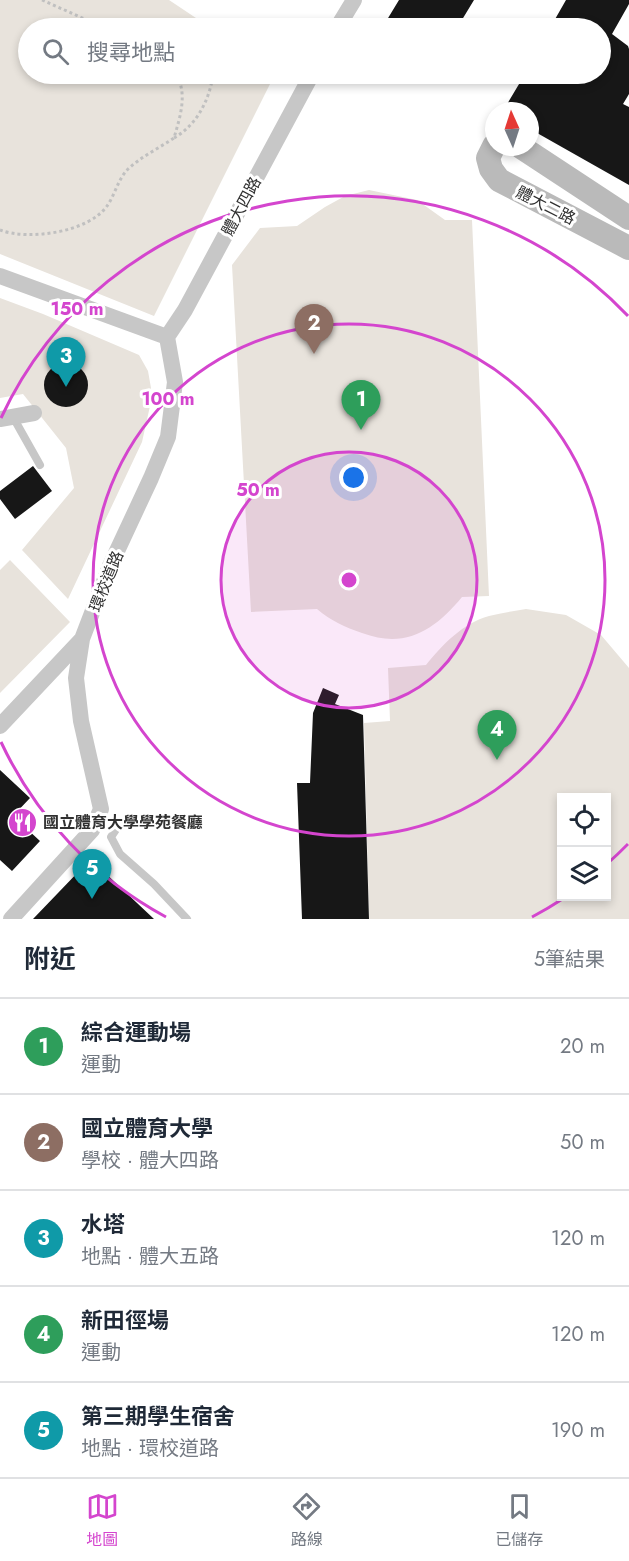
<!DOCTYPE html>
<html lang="zh-TW">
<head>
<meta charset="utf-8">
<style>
	body { margin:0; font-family:Jost,"Noto Sans TC",sans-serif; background:#f6f6f7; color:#1f2937 }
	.controls { position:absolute; right:18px; bottom:18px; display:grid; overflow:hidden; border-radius:0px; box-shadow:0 3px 9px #0003 }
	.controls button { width:54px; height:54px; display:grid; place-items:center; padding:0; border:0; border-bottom:2px solid #e0e1e3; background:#fff; color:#1f2937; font:30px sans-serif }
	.compass { position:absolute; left:485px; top:102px; width:54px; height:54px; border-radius:50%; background:#fff; box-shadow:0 3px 9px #0003; rotate:357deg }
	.you { position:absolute; left:354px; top:478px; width:21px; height:21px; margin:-15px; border:4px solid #fff; border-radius:50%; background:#1a73e8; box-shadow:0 0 0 9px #1a73e833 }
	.badge { display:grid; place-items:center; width:39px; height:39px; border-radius:50%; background:#d445ce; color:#fff; font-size:20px; font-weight:700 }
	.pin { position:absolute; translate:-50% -50px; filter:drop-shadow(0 2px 3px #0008) }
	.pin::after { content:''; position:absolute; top:32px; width:21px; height:18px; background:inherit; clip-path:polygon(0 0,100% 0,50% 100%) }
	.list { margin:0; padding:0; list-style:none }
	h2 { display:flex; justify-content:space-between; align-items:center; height:78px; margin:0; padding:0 24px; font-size:26px }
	h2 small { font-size:20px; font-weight:400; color:#747a83 }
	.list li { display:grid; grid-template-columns:39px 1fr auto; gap:18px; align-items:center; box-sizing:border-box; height:96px; padding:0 24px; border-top:2px solid #e0e1e3 }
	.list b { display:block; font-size:22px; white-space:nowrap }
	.list p { margin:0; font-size:20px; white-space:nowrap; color:#747a83 }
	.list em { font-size:20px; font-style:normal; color:#747a83 }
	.icon { flex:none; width:33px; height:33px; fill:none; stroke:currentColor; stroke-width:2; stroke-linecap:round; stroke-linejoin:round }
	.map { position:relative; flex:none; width:629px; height:919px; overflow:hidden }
	.search { position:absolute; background:#fff; box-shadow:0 3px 9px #0003; left:18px; right:18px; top:18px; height:66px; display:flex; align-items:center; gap:15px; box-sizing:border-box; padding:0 21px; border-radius:33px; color:#747a83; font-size:22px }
	.sheet { height:558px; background:#fff }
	nav { display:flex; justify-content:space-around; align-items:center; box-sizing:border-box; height:84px; border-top:2px solid #e0e1e3; background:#fff; font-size:16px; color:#747a83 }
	nav a { display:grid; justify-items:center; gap:3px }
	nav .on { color:#d445ce }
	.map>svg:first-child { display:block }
	.green { fill:#e8e3dc; fill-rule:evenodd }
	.building { fill:#171717 }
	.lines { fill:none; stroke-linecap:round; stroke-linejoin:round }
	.path { stroke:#c0c0c0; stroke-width:3; stroke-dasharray:3 3; stroke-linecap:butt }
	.lane { stroke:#c7c7c7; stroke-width:8 }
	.street { stroke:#c7c7c7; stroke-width:16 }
	.secondary { stroke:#bababa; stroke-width:24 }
	.ring { fill:none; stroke:#d445ce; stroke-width:3 }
	.labels { text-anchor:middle; stroke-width:6; stroke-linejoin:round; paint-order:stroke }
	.street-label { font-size:16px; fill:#303030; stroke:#fff }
	.poi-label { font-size:16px; font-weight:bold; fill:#303030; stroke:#fff; text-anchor:start }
	.centre { fill:#d445ce; stroke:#fff; stroke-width:3 }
	.ring-label { font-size:18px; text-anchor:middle; font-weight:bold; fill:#d445ce; stroke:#fff; stroke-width:6; stroke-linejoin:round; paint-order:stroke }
</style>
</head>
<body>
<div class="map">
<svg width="629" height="919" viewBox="0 0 629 919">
	<rect width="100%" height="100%" fill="#fff"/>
	<path class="green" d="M0 0H169L211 28H28V74H275L154 316 0 254Z
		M369 190 417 200 445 220H472L489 596 462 597C434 631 405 649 362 633 345 627 331 621 317 609L251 612 232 265 260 228 297 226 325 207 345 196Z
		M0 298 43 314 139 355 148 371 151 388 150 406 142 442 68 599 22 550 74 488 66 448 23 394 0 398Z
		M10 560 70 622 0 693V570Z
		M526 609 566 615 601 635 629 668V919H369L364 723 390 721 388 668 426 665C442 645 463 623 489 616 501 613 514 611 526 609ZM562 798H606V897H562Z"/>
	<path class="building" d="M399 0H474L457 28H382Z
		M566 0H629V4L612 34 628 46 629 49V94L623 104 629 107V185L530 129V111H503L525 74H600V28H550Z
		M44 385a22 22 0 1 1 44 0a22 22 0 1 1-44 0Z
		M33 466 52 491 15 519 0 499V491Z
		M323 688 339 695 335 704 363 715 369 919H302L297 783H310L313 713Z
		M0 770 30 798 13 816 40 841 12 871 0 860Z
		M82 868 93 879 102 870 154 919H33Z"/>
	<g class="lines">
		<path class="path" d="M42 0 105 28
			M174 138C197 125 210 99 213 74
			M0 230C29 241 89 232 107 206 115 195 118 179 128 169 141 157 159 148 174 138 180 117 188 94 176 74"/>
		<path class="lane" d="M13 417 40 465
			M121 822 111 837 120 854 154 884 187 919"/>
		<path class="street" d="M337 28 354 0
			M0 276 167 337
			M167 337 185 310 312 74
			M0 419 34 413
			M0 726 82 639
			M11 919 92 830 101 809 81 721 76 678 82 639 110 566 151 478 168 437 175 382 167 337"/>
		<path class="secondary" d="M494 146 488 158 491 169 499 180 629 248
			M521 147 629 218"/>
	</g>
	<circle cx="349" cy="580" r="128" fill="#d445ce" fill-opacity=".12"/>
	<g class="ring">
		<circle cx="349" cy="580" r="128"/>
		<circle cx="349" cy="580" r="256"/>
		<path d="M628 844A384 384 0 0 1 608 863M564 898A384 384 0 0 1 532 917M166 917A384 384 0 0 1 1 742M1 418A384 384 0 0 1 628 316"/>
	</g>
	<defs>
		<symbol id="restaurant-disc" viewBox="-11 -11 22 22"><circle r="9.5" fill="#d445ce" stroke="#fff"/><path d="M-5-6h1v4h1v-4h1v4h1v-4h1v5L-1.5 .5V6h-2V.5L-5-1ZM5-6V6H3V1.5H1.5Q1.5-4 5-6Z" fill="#fff"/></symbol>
	</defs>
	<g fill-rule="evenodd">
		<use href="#restaurant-disc" x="6" y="806" width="33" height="33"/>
	</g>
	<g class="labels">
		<g class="street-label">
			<text transform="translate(546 205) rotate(27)" y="6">體大二路</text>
			<text transform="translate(241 206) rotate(-62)" y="6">體大四路</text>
			<text transform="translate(106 581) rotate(-68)" y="6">環校道路</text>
		</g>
		<g class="poi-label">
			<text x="43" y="828">國立體育大學學苑餐廳</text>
		</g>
	</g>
	<circle cx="349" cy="580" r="9" class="centre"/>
	<g class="ring-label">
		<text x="77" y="315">150 m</text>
		<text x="168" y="405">100 m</text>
		<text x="258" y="496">50 m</text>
	</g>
</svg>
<div class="controls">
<button><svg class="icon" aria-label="locate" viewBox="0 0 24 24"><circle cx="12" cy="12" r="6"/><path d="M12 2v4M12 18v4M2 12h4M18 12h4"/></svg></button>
<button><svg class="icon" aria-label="layers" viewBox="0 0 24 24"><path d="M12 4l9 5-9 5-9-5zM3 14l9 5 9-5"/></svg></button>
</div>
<svg class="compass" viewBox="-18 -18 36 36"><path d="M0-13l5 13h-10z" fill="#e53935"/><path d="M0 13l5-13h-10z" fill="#747a83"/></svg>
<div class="you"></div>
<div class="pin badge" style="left:361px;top:430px;background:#2e9e5b">1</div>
<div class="pin badge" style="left:314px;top:354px;background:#8d6e63">2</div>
<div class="pin badge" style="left:66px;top:387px;background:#0f9aa8">3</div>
<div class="pin badge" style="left:497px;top:760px;background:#2e9e5b">4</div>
<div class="pin badge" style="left:92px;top:899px;background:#0f9aa8">5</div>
<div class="search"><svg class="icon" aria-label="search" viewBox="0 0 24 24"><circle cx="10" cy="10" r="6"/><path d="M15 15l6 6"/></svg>搜尋地點</div>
</div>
<section class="sheet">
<h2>附近<small>5筆結果</small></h2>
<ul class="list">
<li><span class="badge" style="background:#2e9e5b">1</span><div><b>綜合運動場</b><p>運動</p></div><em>20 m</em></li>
<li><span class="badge" style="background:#8d6e63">2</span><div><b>國立體育大學</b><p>學校 · 體大四路</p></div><em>50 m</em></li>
<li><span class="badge" style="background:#0f9aa8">3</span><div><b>水塔</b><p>地點 · 體大五路</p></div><em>120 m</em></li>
<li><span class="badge" style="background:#2e9e5b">4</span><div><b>新田徑場</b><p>運動</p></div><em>120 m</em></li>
<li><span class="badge" style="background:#0f9aa8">5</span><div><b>第三期學生宿舍</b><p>地點 · 環校道路</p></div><em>190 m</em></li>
</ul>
</section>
<nav>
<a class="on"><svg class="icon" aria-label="map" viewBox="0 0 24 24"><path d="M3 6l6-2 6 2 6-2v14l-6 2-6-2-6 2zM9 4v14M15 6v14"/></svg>地圖</a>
<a><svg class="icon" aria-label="directions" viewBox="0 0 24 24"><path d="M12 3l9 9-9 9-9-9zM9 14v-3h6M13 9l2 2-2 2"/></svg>路線</a>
<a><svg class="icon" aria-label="saved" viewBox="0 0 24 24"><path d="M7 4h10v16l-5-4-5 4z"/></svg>已儲存</a>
</nav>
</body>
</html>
